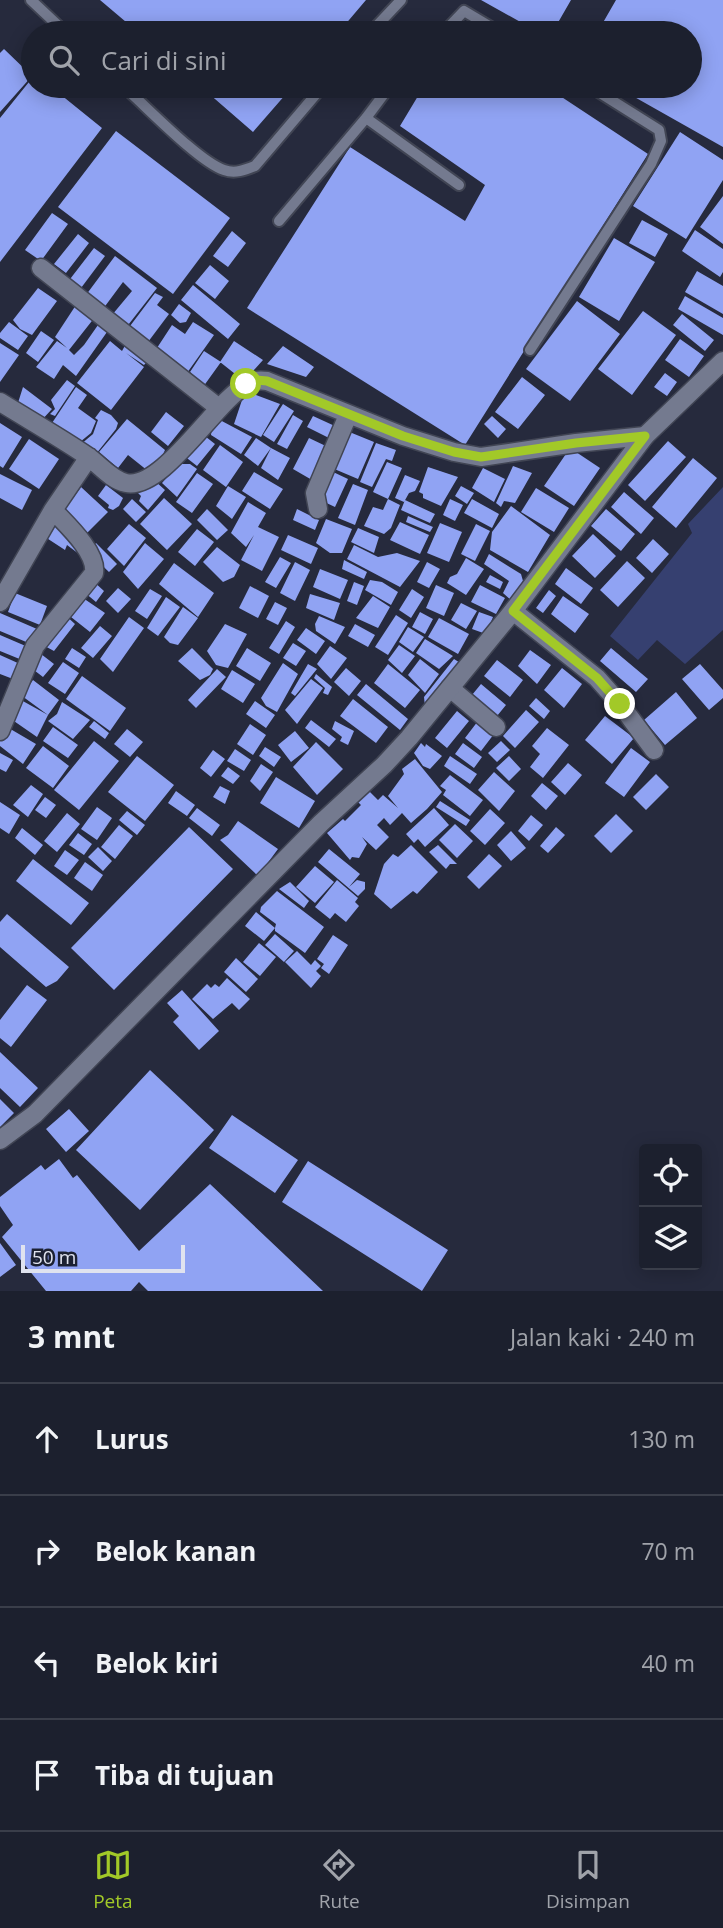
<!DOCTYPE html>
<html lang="id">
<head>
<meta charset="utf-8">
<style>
	body { margin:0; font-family:"Open Sans",sans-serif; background:#292d3a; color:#f1f3f6 }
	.controls { position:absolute; right:21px; bottom:21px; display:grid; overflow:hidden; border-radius:7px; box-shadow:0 4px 18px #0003 }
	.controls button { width:63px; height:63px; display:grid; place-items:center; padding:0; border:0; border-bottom:2px solid #3a3e4a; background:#1c202e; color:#f1f3f6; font:35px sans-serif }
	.scale { position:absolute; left:21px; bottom:18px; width:164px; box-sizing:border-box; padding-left:7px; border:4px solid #e0e3ef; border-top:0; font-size:19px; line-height:24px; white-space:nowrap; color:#e0e3ef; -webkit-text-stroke:5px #1c2132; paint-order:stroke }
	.stop { position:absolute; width:21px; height:21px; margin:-16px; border:5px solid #a2c928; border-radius:50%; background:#fff }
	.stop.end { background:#a2c928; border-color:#fff; box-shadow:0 2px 7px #0008 }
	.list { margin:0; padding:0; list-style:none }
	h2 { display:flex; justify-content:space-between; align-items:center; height:91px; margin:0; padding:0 28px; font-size:30px }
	h2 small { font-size:23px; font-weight:400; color:#a0a3aa }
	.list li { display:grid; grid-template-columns:46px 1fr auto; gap:21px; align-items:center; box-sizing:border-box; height:112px; padding:0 28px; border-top:2px solid #3a3e4a }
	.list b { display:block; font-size:26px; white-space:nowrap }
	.list em { font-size:23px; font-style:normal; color:#a0a3aa }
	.icon { flex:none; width:38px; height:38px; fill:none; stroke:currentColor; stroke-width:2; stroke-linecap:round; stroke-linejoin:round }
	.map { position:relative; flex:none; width:723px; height:1291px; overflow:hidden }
	.search { position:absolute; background:#1c202e; box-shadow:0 4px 18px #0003; left:21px; right:21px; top:21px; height:77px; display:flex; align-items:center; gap:18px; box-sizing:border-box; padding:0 24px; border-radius:38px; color:#a0a3aa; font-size:26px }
	.sheet { height:539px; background:#1c202e }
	nav { display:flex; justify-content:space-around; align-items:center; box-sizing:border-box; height:98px; border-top:2px solid #3a3e4a; background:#1c202e; font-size:19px; color:#a0a3aa }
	nav a { display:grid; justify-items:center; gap:4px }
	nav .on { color:#a2c928 }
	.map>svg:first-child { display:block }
	.green { fill:#364070 }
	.building { fill:#90a3f3 }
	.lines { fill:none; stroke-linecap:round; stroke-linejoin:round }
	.service-casing { stroke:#414554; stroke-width:14 }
	.minor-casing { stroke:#414554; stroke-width:21 }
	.tertiary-casing { stroke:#414554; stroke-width:21 }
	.service { stroke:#747a8f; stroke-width:10 }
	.minor { stroke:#747a8f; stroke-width:18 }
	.tertiary { stroke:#747a8f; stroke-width:18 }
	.route { stroke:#a2c928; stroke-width:9 }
</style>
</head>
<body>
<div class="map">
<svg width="723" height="1291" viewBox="0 0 723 1291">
	<rect width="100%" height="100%" fill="#262a3d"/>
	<path class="green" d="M723 487V630L685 664 657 640 638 660 610 636 692 533 688 524Z"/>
	<path class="building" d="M100 0H366L338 33H139Z
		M481 0H571L552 33H540Z
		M616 0H723V147L615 86H690V33H597Z
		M4 49 32 76 0 112V53Z
		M33 77V86H50L102 128 0 262V118Z
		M200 86H293L253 132Z
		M424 86H545L648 154 465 445 247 308 350 147 465 221 485 185 400 126Z
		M116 131 230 218 173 294 58 207Z
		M680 132 723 160V180L686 239 633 206Z
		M723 196V244L700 227Z
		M52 213 68 224 41 261 25 250Z
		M642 220 668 234 655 257 629 243Z
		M695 230 723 249V272L720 277 682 251Z
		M232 231 246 243 228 267 213 256Z
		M78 234 89 243 66 273 54 264Z
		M614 238 655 262 619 321 579 297Z
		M94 248 105 256 78 292 67 283Z
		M115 256 157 288 125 329 112 315 132 291 123 282 100 313 83 299Z
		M210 265 229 281 215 299 195 283Z
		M697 271 723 286V314L685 292Z
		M193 285 240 324 228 339 181 300Z
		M38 288 57 301 32 335 20 329 13 320Z
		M155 293 163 297 157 305 169 314 148 342 127 330Z
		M685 296 723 318V335L678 309Z
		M577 301 620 334 570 401 526 369Z
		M179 304 191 313 186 322 180 323 171 315Z
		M76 305 95 317 69 350 74 355 84 345 98 325 107 332 76 376 63 365 54 379 36 367 57 341 67 348 55 337Z
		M643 311 676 335 632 395 598 369Z
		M682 314 714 340 705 351 673 325Z
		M9 322 28 336 18 350 0 338V333Z
		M193 322 214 335 187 373 155 351 172 325 185 334Z
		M41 331 54 340 38 362 26 353Z
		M680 339 704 356 689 377 665 360Z
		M128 340 151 357 144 365 126 353 144 367 111 410 77 383 110 341 122 351Z
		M234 341 263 360 244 381 220 362Z
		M0 343 19 355 0 382Z
		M283 346 314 367 306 377 267 364Z
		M204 351 221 362 203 387 190 372Z
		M665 373 677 382 667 396 654 387Z
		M522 377 545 395 518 429 495 412Z
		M67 380 75 386 55 416 50 414 55 409 51 400Z
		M23 387 52 409 40 422 17 406Z
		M76 387 87 395 78 408 96 421 91 433 80 442 52 423Z
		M245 391 280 404 261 437 234 424Z
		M283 404 294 411 274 442 263 435Z
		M101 410 111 415 118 423 116 429 96 454 80 445 93 434 98 420 95 418Z
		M166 412 184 426 168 446 151 432Z
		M293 415 303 421 287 449 277 444Z
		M313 416 337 427 331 439 307 427Z
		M492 416 506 429 498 438 484 424Z
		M127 419 165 450 159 463 148 471 128 455 118 468 99 452Z
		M218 419 252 437 241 454 211 435 212 426Z
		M0 423 22 437 3 468 0 466Z
		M347 431 374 442 358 479 332 468Z
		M201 433 215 444 197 466 183 455Z
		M256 438 271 448 258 466 244 455Z
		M309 438 330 448 312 480 293 469Z
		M29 439 59 459 39 489 9 469Z
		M668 441 686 457 645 501 628 485Z
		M376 443 396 450 392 461 386 459 372 487 360 482Z
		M220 445 243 462 226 487 203 470Z
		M271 448 290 458 278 480 261 468Z
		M570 448 600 468 574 506 544 486Z
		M693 458 717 478 676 528 652 507Z
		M387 462 402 468 388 499 373 492Z
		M179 464H190L197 469 177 497 162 483Z
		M513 466 532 473 515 503 504 501 501 507 496 503Z
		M428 467 458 477 441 506 423 498V494L419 492Z
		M483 468 505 479 494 502 472 488Z
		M331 471 348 479 335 507 318 499Z
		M254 472 283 489 270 509 242 491Z
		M197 473 213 484 192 513 176 502Z
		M0 474 32 490 22 510 0 498Z
		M405 475 420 481 415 491 409 493 404 502 395 498Z
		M155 481 165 490 148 510 139 501 141 496 137 492 145 483Z
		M353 484 368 490 355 525 338 518Z
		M106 485 123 498 119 506 113 510 108 508 109 505 98 496Z
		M228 486 246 497 232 519 216 506Z
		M461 486 474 493 467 504 455 496Z
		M81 487 108 512 84 536 62 513Z
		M536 488 569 508 554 532 521 512Z
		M624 492 654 518 641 534 611 507Z
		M164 498 192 524 167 550 140 524Z
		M132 499 146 512 136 522 123 509Z
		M388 499 400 505 391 528 384 534 364 526 373 507 383 510Z
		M450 499 463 505 455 521 443 515Z
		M472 499 499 514 492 528 464 513Z
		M405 500 435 514 430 523 401 510Z
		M248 502 266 513 258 527 279 537 262 571 241 560 254 535 246 547 231 533Z
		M511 506 550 535 528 572 490 550 492 532Z
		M207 509 228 530 217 540 197 520Z
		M297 509 319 520 315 530 293 520Z
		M606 509 635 534 621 551 591 526Z
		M408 516 433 527 430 532 406 522Z
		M54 519 84 545 79 554 67 545 65 550 42 535Z
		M326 519 352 529 342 553H330L316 543Z
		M400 522 429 535 420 554 390 540Z
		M440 523 462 532 449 562 427 553Z
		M129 524 146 538 124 566 107 549Z
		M476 524 490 531 475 561 461 554Z
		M358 528 379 537 374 553 351 542Z
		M197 529 214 542 195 566 178 552Z
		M593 534 616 556 595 578 572 556Z
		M288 535 318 548 311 564 281 550Z
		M653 539 669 554 652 573 636 558Z
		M96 543 117 564 109 572 88 552Z
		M145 543 164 559 138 589 123 572Z
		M354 545 378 557 397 553 420 561 400 587 347 559Z
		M217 547 240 565 234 577 223 582 203 562Z
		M489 554 521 574 523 581 511 600 503 593 509 581 484 564Z
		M280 557 291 563 276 588 265 582Z
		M466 558 484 569 466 595 447 583 450 577 457 574Z
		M344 560 367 572 364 579 342 569Z
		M627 561 645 578 618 607 600 590Z
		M295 562 310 570 295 601 280 593Z
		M427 562 440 569 429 588 417 582Z
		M174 563 214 593 198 617 159 584Z
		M566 568 593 588 581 604 555 584Z
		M320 569 348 580 340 599 313 587Z
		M490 575 503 582 500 589 486 582Z
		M370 580 382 582 398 592 391 605 365 590Z
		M93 581 104 591 96 602 84 592Z
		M354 582 364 586 357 605 347 601Z
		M436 585 454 593 444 616 426 608Z
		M480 585 505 598 496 614 471 602Z
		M250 586 269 596 258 618 239 608Z
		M118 588 131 599 118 613 106 601Z
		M150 589 162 596 147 619 135 611Z
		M412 589 424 597 411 618 399 610Z
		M549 590 556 596 543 613 536 608Z
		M15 593 47 606 40 625 8 612Z
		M310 594 340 603 334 620 306 608Z
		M373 596 390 607 378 628 356 618Z
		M563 596 589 614 575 633 551 614Z
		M166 597 180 607 158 636 147 628Z
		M83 598 105 613 90 632 71 617Z
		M275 602 287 608 278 625 266 619Z
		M461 603 477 611 466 629 451 620Z
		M183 607 198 618 178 645 170 643 164 637Z
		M420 612 433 619 425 634 412 627Z
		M479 612 493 617 486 634 472 629Z
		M0 613 37 629 31 644 0 631Z
		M64 614 75 624 54 651 41 644Z
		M396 615 408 623 388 655 375 647Z
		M319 616 345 627 335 644 316 631 315 624Z
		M129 617 144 628 113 672 100 659Z
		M439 618 469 634 458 654 428 637Z
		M286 621 295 627 279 654 269 648Z
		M225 624 247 634 228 668 216 665 207 651Z
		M355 624 375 635 368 647 348 636Z
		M100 626 112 636 93 658 81 648Z
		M408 627 424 637 413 652 399 642Z
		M306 628 325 641 316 654 297 640Z
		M0 635 28 647 22 660 0 651Z
		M425 639 453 656 439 669 416 653Z
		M293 643 306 651 296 666 283 658Z
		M399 645 415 656 402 673 388 660Z
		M330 646 347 658 331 679 317 664Z
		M72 648 86 657 79 668 65 659Z
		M192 648 213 669 210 675 200 680 178 661Z
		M247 648 271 663 260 681 236 666Z
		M611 648 648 679 636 692 600 661Z
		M530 650 551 665 537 684 518 666Z
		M41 654 54 664 43 677 30 667Z
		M0 655 20 664 13 679 0 674Z
		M420 659 439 674 425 693 408 675Z
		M454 659 465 666 425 707 424 697Z
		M497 660 523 680 510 697 484 676Z
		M63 662 79 673 65 694 48 683Z
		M283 663 298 674 277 712 266 706 261 698Z
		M308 664 317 669 295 696 291 693Z
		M388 664 420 690 405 708 374 683Z
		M700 664 723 690V698L709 710 682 679Z
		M346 668 361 681 349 696 334 682Z
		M562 668 582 684 564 708 544 690Z
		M217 669 226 677 196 708 188 700Z
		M232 670 255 684 243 703 221 689Z
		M316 674 332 687 328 695 323 693 325 688 314 678Z
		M82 676 126 708 110 731 66 699Z
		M311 679 323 688 297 724 285 710Z
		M33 680 59 700 48 715 37 737 11 719 21 700 48 715 22 696Z
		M366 684 408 719 400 730 357 695Z
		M481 684 506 705 497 716 472 695Z
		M676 692 697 718 665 745 644 720Z
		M536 698 550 711 544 719 529 706Z
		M353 699 388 727 376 743 340 716Z
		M255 701 275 715 266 728 246 714Z
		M62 702 90 720 73 739 48 721 57 714Z
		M526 710 539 722 515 748 503 736Z
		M457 711 469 721 447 748 435 738Z
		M605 716 634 738 612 764 585 740Z
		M311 720 336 739 329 747 305 728Z
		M94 721 109 733 105 739 89 727Z
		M335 721 354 731 348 745 340 741 342 737 332 729Z
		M478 721 494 734 481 751 465 738Z
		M250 724 266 735 253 755 237 744Z
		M7 727 36 744 23 764 0 746V739Z
		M53 727 78 745 68 758 43 741Z
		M547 728 569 745 543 778 530 767 540 754 532 746Z
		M127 729 143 742 130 757 114 744Z
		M295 731 309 748 291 762 278 745Z
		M94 741 119 761 79 810 54 790Z
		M501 741 510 750 497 762 488 753Z
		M316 742 343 769 317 795 293 767Z
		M421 743 425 747 426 744 442 756 430 769 423 766 414 753Z
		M463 743 482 757 474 768 455 754Z
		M43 746 69 766 53 788 26 768Z
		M265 747 281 757 274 767 259 756Z
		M631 748 650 762 624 797 605 783Z
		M235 749 251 760 244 771 227 761Z
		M213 750 225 759 211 777 200 768Z
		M0 753 13 760 6 772 0 769Z
		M137 756 174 785 145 821 108 792Z
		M450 756 477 774 470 784 444 766Z
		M509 756 521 769 509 781 496 768Z
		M415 759 442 792 427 809 411 823 402 813 390 825 384 818 377 825 389 837 376 850 362 837 367 844 359 858 352 857 350 860 327 833 343 819 345 821 361 805 356 800 367 789 378 800 383 795 398 808 388 796 404 774 402 769Z
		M568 763 582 775 565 795 551 782Z
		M261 764 273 772 260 791 250 781Z
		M228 767 240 776 233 784 221 776Z
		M494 772 515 791 499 811 478 790Z
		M656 774 669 787 646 810 633 797Z
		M450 775 483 800 470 816 443 795 446 790 440 786Z
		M276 777 315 801 299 828 260 803Z
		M542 783 558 796 546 810 531 796Z
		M31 785 43 794 28 817 13 805Z
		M220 786 230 791 225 804 213 797Z
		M176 791 195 805 187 816 168 803Z
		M45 797 56 805 46 818 35 810Z
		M440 801 470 820 466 826 436 807Z
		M0 802 20 815 9 834 0 828Z
		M97 807 112 818 97 840 81 829Z
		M197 808 220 825 212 836 189 818Z
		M434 808 449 825 425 847 418 839 414 843 406 834Z
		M490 809 505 823 485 845 470 831Z
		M127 811 145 825 137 835 119 820Z
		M67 813 80 824 57 852 44 841Z
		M616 814 633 831 611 853 594 836Z
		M531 815 543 825 529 841 518 831Z
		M238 821 278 849 258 876 220 840 228 835Z
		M455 824 473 841 457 858 439 840Z
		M119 825 133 836 115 859 101 847Z
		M189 827 233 869 114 990 71 948Z
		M556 827 565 835 548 853 540 846Z
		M22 828 43 845 35 855 15 838Z
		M511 831 526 848 511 861 497 845Z
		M78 833 92 844 84 855 69 845Z
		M411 845 438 872 417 894 413 891 391 909 374 894 384 864 393 854 398 857Z
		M438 845 457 864H450L446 869 429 852Z
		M98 847 112 861 103 871 88 857Z
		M329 849 360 874 349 887 357 880 365 882V889L358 896 318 862Z
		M65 850 79 860 67 875 54 866Z
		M489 854 502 866 479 889 467 877Z
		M33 859 89 903 71 925 16 881Z
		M85 862 103 875 92 891 74 878Z
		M315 866 334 882 315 903 296 887Z
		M337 880 358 898 355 902 359 906 346 922 335 913 330 919 315 907Z
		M290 882 309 901 304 908 279 889Z
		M277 891 324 927 305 953 275 931V928L264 941 245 926 256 912 275 928 276 924 260 912 261 907Z
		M7 914 69 967 57 981 46 987 0 947V922Z
		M275 934 294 951 284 962 265 945Z
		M333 935 348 945 329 974 321 968 324 964 317 959Z
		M259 943 276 957 260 976 243 962Z
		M297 951 311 965 315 960 321 966 316 971 321 976 311 988 285 962Z
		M236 958 258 979 246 992 224 972Z
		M227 978 250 999 239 1010 232 1003 213 1019 192 999 207 984 211 988 215 984 219 987Z
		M27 985 47 1000 11 1047 0 1038V1020Z
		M182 990 219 1031 199 1050 173 1022 179 1016 167 1003Z
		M0 1052 38 1088 20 1107 0 1088Z
		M150 1070 214 1130 140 1210 76 1150Z
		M0 1099 14 1113 0 1127Z
		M69 1109 89 1131 66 1152 46 1129Z
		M232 1115 298 1160 275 1193 209 1148Z
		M59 1159 73 1178 77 1175 139 1251 210 1184 323 1291H148L139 1282 131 1291H46L2 1237 13 1225 0 1206V1197L41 1165 45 1170Z
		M308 1161 448 1250 422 1291 282 1202Z
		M0 1243 16 1265 0 1277Z"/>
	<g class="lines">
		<defs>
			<path id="service" d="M31 0 66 33
				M370 33 401 0
				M443 33 464 11 501 33
				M123 86C145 105 199 162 224 170 235 174 245 170 255 166L323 86
				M366 118 459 185
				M279 221 366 118 390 86
				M530 350 651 164 661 141 659 130 589 86"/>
			<path id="minor" d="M41 268 219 408
				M0 402C29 420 59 437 87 456 99 464 111 480 126 483 162 491 215 402 247 384 254 380 260 380 267 381L403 436 454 452 481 457 576 443 645 436
				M318 509 315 493 348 415
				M0 602 53 510 89 457
				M513 611 597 678 620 704 654 750
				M450 688 496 727
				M0 731 35 646 94 573C97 552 67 525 53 510"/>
			<path id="tertiary" d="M0 1140 35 1114 321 823 384 765 409 738 513 611 645 436 723 361"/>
		</defs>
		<use href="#service" class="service-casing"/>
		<use href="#minor" class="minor-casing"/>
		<use href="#tertiary" class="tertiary-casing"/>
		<use href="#service" class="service"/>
		<use href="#minor" class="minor"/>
		<use href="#tertiary" class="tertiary"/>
	</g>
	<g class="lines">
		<path class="route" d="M246 384 256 380 267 381 403 436 454 452 481 457 576 443 645 436 513 611 597 678 620 704"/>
	</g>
</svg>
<div class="controls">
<button><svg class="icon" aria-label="locate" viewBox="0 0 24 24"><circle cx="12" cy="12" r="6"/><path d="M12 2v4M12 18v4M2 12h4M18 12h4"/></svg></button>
<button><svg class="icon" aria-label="layers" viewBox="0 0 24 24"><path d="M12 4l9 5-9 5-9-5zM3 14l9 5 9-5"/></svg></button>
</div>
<div class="scale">50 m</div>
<div class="stop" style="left:246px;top:384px"></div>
<div class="stop end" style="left:620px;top:704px"></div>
<div class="search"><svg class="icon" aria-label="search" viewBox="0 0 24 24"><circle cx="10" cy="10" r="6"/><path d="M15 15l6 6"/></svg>Cari di sini</div>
</div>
<section class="sheet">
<h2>3 mnt<small>Jalan kaki · 240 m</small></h2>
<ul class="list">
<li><svg class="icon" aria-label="ahead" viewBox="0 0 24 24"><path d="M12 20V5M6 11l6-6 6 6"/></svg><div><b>Lurus</b></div><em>130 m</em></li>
<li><svg class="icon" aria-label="right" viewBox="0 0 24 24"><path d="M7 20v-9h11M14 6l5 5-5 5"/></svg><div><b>Belok kanan</b></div><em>70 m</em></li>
<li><svg class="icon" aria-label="left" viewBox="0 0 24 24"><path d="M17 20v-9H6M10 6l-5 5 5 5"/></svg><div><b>Belok kiri</b></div><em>40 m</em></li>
<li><svg class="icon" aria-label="arrive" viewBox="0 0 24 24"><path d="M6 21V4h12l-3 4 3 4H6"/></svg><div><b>Tiba di tujuan</b></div></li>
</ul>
</section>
<nav>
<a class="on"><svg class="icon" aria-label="map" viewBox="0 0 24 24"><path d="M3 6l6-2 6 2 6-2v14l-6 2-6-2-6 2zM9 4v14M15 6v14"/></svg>Peta</a>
<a><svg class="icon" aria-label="directions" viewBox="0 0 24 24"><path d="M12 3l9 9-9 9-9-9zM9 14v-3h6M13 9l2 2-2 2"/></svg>Rute</a>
<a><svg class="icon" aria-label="saved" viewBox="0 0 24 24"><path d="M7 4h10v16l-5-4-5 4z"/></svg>Disimpan</a>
</nav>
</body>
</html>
